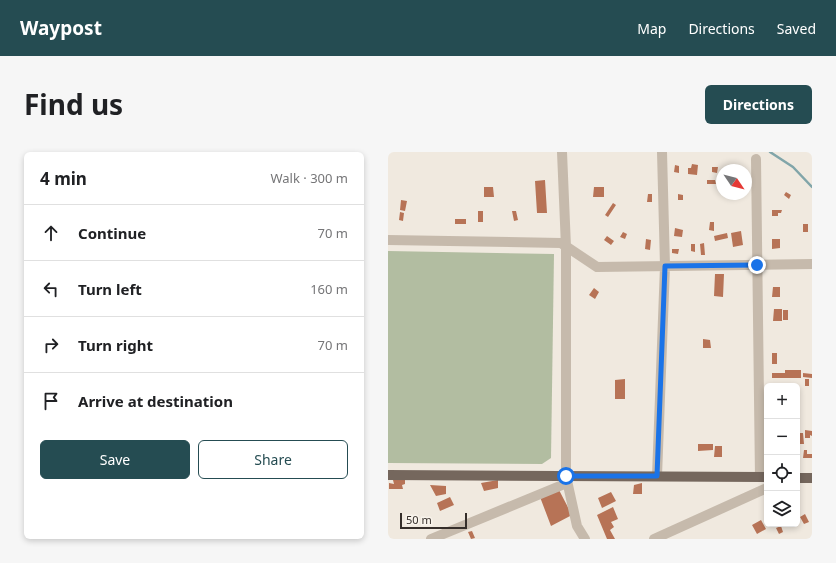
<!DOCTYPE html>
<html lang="en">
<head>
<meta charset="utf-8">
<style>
	body { margin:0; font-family:"Noto Sans",sans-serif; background:#f6f6f6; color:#202124 }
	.controls { position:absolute; right:12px; bottom:12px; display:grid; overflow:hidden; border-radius:6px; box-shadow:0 2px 6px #0003 }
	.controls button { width:36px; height:36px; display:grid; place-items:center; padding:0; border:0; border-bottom:1px solid #e0e0e0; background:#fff; color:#202124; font:20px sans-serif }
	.compass { position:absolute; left:328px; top:12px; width:36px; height:36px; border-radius:50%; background:#fff; box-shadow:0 2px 6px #0003; rotate:125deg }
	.scale { position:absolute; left:12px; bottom:10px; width:67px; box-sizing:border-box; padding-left:4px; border:2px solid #352e2a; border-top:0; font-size:11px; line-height:14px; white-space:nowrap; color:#352e2a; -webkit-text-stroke:3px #f8f3eb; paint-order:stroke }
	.stop { position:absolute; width:12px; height:12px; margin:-9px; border:3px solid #1a73e8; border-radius:50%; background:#fff }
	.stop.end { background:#1a73e8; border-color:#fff; box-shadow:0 1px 4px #0008 }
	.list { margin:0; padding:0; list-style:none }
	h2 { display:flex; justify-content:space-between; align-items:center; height:52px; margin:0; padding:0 16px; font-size:17px }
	h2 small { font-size:13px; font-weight:400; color:#757577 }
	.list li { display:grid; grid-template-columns:26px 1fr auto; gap:12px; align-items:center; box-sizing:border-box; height:56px; padding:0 16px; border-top:1px solid #e0e0e0 }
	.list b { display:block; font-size:15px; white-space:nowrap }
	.list em { font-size:13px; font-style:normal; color:#757577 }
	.actions { display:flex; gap:8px; padding:12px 16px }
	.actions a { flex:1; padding:9px 0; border:1px solid #254c52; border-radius:6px; text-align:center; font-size:14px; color:#254c52 }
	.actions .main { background:#254c52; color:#fff }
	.icon { flex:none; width:22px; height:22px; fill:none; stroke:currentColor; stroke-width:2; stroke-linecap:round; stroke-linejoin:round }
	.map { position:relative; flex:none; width:424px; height:387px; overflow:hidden; border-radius:6px }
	header { display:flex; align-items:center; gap:24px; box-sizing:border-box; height:56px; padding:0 20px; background:#254c52; color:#fff }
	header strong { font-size:19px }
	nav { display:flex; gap:22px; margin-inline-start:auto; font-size:14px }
	.intro { display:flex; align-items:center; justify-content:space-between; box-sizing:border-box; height:96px; padding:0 24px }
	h1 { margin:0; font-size:28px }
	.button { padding:10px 18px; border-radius:6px; background:#254c52; color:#fff; font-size:14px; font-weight:700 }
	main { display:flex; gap:24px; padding:0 24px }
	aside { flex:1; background:#fff; border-radius:6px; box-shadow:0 2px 6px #0003 }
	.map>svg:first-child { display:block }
	.green { fill:#b2bda1 }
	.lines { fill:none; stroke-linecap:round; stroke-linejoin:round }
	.stream { stroke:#81a5a9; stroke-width:2.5 }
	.building { fill:#b77356 }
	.street { stroke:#c6baac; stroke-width:10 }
	.primary { stroke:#75675d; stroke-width:10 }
	.route { stroke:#1a73e8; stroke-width:5 }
</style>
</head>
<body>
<header>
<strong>Waypost</strong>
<nav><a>Map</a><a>Directions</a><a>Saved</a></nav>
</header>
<div class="intro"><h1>Find us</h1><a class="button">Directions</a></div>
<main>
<aside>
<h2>4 min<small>Walk · 300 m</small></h2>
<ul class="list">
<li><svg class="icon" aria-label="ahead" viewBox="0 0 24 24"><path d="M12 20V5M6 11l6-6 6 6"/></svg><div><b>Continue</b></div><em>70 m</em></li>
<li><svg class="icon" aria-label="left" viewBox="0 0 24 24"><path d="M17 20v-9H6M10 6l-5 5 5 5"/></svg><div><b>Turn left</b></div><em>160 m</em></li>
<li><svg class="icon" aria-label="right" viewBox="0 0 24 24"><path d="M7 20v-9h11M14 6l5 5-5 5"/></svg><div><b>Turn right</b></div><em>70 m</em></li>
<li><svg class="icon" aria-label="arrive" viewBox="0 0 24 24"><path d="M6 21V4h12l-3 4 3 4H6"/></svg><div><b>Arrive at destination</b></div></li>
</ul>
<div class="actions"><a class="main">Save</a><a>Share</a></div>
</aside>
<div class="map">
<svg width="424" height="387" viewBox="0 0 424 387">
	<rect width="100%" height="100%" fill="#f0e9df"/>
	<path class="green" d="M0 99 166 102 163 306 154 312 0 311Z"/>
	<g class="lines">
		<path class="stream" d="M382 0 405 15 424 35"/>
	</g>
	<path class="building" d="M304 12 310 13 309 23 300 22V16H303Z
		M287 13 291 14V21L286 20Z
		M324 15H330L329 21 324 20Z
		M157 28 159 61H149L147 29Z
		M319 28H327L328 32H319Z
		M96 35H105L106 45H96Z
		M206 35H216V45H205Z
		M398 40 403 43 401 47 396 43Z
		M260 42H264V50H259Z
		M290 42 295 43V48H290Z
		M13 48 19 49 17 59 12 58Z
		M225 51 228 53 220 65 217 63Z
		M384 58H394L393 61H390V64H384Z
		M90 59H95V70H90Z
		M124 59H128L130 68 126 69Z
		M12 60 16 61 15 69 11 68Z
		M67 67H78V72H67Z
		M322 70H326V79L321 78Z
		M415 72H420V80H415Z
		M287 76 295 78 294 85 286 84Z
		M353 79 355 93 345 95 343 81Z
		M235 80 239 82 237 87 232 85Z
		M339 81 340 86 327 89 326 84Z
		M219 84 226 89 223 93 216 88Z
		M258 87 263 88 262 98 257 97Z
		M384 87H392V96L384 97Z
		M316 91 317 103H313L312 92Z
		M303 92H307V100L303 99Z
		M284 97H291L290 102 284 101Z
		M327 122H336L335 145 326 144Z
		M385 135H392V145H384Z
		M206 136 211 140 207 147 201 143Z
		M386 157H394V169H385Z
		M395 158H400V168H395Z
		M315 187 322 188 323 196H315Z
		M384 201H389V212H384Z
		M397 218H413V226H384V221H397Z
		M415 221 424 222V226L415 225Z
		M237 227V247H227V228Z
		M417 227H421V234H417Z
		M417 278 424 279V284L422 283V286H417Z
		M410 281H415L416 292H411Z
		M310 292H325V298L310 299Z
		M327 294H334V305H326Z
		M416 298H419V302H424V306H415Z
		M5 328H17V332L14 333 15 337H1V331L6 332Z
		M110 328V336L96 339 93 331Z
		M254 331V342H245L246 333Z
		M42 333 58 334V342L48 344Z
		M171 338 184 363 163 374 152 345Z
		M223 340 228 349 214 356 210 346Z
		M62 345 66 353 52 359 49 351Z
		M225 355 230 367 223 370 226 375 222 378 227 387H219L209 363Z
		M417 362 421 370 416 372 412 365Z
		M373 368 378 377 369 382 364 373Z
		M393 374 395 380 391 382 388 376Z
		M84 379 87 386 83 387 80 380Z"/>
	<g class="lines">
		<path class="street" d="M174 0 178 95V324L189 374 197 387
			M368 7 372 325
			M0 88 173 91 209 115 424 112
			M269 324 277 114 274 0
			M43 387 179 331
			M266 387 379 336"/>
		<path class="primary" d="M0 323 379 325
			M409 326H424"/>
	</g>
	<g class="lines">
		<path class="route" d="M178 324H269L277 114 369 113"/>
	</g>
</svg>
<div class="controls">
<button>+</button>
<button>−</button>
<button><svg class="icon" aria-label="locate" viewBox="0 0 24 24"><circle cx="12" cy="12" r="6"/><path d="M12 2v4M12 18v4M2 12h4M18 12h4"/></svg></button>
<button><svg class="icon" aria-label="layers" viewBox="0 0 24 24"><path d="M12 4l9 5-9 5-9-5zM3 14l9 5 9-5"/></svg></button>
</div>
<svg class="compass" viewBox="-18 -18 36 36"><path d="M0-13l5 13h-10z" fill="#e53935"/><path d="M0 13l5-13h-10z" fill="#757577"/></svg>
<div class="scale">50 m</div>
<div class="stop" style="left:178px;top:324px"></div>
<div class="stop end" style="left:369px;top:113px"></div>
</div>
</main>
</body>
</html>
